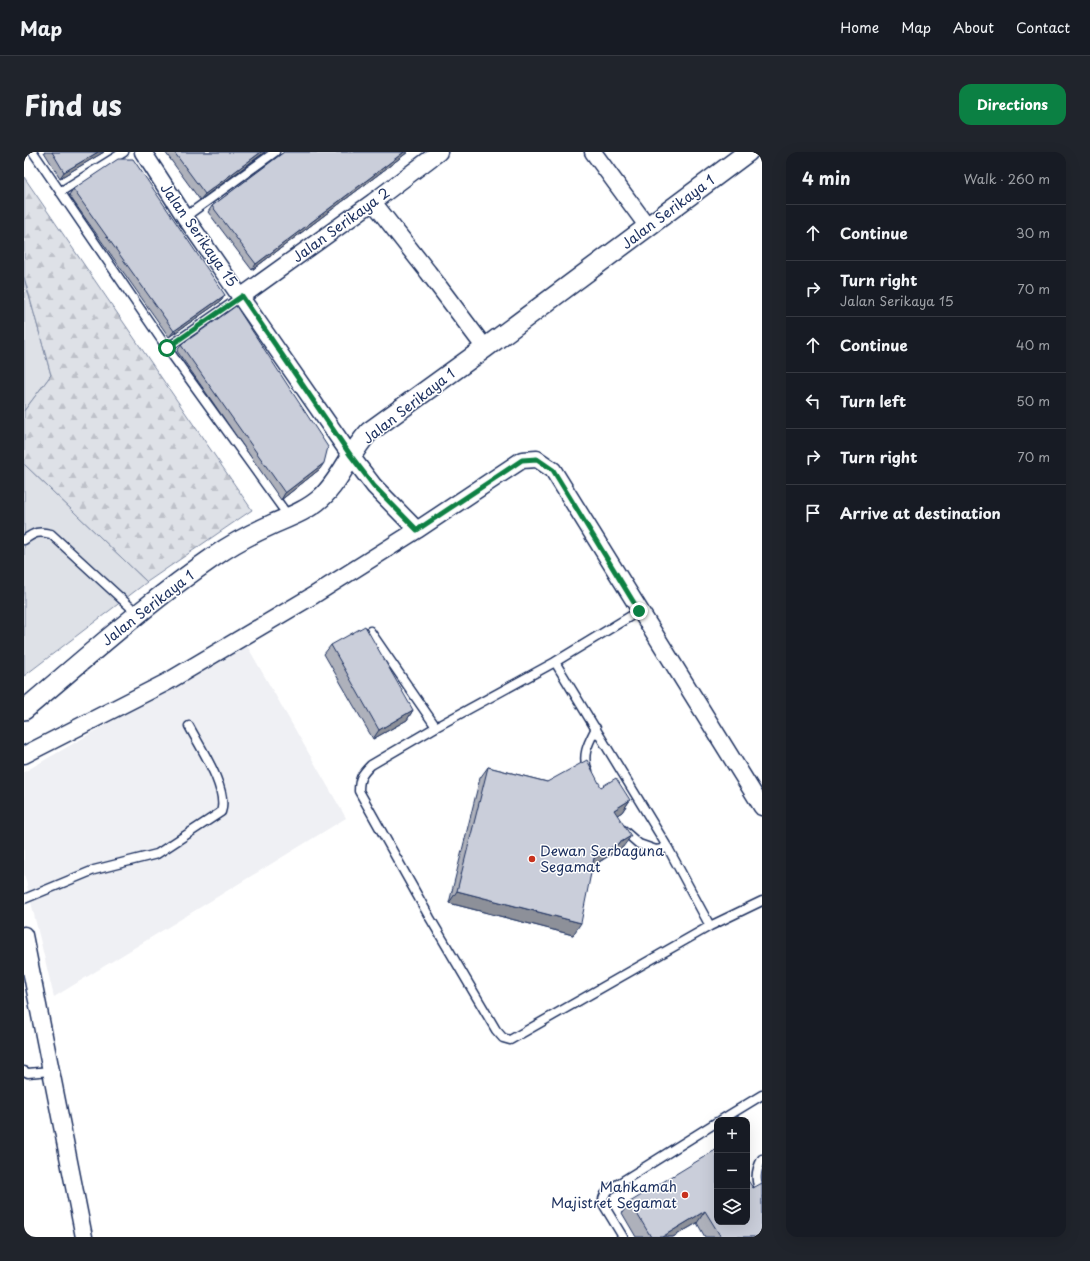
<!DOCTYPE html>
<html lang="en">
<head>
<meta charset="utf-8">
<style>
	body { margin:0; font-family:"Playpen Sans",sans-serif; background:#20242c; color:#f1f3f6 }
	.controls { position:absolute; right:12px; bottom:12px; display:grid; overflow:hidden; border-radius:8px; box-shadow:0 4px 16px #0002 }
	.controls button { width:36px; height:36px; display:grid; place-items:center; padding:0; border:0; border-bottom:1px solid #363941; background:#171b24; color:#f1f3f6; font:20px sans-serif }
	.stop { position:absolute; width:12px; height:12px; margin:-9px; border:3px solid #0b8043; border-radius:50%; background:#fff }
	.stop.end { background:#0b8043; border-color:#fff; box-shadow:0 1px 4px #0008 }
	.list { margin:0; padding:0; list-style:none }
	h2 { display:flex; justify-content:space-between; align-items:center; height:52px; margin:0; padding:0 16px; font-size:17px }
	h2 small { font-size:13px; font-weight:400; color:#9ea1a6 }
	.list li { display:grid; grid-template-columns:26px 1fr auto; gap:12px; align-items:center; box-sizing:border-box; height:56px; padding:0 16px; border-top:1px solid #363941 }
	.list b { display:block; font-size:15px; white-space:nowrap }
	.list p { margin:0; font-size:13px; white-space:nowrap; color:#9ea1a6 }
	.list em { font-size:13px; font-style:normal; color:#9ea1a6 }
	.icon { flex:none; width:22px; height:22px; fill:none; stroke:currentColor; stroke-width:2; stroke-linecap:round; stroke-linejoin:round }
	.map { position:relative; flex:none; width:738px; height:1085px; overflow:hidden; border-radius:12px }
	header { display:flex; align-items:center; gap:24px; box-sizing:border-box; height:56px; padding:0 20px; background:#171b24; border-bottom:1px solid #363941 }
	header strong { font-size:19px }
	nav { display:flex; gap:22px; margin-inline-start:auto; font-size:14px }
	.intro { display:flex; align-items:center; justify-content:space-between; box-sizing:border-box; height:96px; padding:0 24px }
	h1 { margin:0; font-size:28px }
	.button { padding:10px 18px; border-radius:12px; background:#0b8043; color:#fff; font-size:14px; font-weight:700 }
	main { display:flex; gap:24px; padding:0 24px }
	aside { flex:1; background:#171b24; border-radius:12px; box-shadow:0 4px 16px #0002 }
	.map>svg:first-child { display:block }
	.built { fill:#eff0f4 }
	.grass { fill:#dee1e7; stroke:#7c88a2 }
	.forest { fill:url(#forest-firs); stroke:#7c88a2 }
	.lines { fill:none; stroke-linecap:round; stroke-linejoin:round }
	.service-casing { stroke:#1b2f5e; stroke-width:11 }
	.minor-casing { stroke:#1b2f5e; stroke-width:19 }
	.tertiary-casing { stroke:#1b2f5e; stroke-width:22 }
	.service { stroke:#fff; stroke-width:8 }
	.minor { stroke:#fff; stroke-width:16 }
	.tertiary { stroke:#fff; stroke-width:19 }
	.wall { fill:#aeb1bb; stroke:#1b2f5e }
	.shaded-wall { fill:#8d9099; stroke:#1b2f5e }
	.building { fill:#caceda; stroke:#1b2f5e }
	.route { stroke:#0b8043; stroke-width:5 }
	.poi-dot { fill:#c8321e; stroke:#fff; stroke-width:1.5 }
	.labels { text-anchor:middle; stroke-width:3; stroke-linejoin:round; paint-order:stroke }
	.street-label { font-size:14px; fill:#1b2f5e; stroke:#fff }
	.poi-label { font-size:14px; fill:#1b2f5e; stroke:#fff; text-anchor:start }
</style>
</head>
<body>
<header>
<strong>Map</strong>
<nav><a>Home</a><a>Map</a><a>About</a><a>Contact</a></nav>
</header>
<div class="intro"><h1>Find us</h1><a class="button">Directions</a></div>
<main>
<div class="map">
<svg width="738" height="1085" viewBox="0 0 738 1085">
	<defs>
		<pattern id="forest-firs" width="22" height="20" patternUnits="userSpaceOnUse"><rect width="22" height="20" fill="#dee1e7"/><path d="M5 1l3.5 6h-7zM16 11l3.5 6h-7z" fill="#bec1c9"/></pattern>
	</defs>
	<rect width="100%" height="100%" fill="#fff"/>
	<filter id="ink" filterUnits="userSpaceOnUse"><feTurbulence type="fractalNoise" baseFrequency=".025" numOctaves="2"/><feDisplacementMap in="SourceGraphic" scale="8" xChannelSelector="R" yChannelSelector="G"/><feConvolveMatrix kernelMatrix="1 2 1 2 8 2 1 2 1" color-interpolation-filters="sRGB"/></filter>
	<g filter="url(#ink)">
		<path class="built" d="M222 492 322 666 30 845 0 721V620Z"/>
		<path class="grass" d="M0 125 27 223 0 259Z
			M0 312 123 430 0 524Z"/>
		<path class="forest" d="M0 25 228 358 123 430 0 312V259L27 223 0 125Z"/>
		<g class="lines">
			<defs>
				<path id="service" d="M9 0 143 196 265 365
					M36 40 100 0
					M161 65 251 0
					M143 196 218 144
					M0 388C11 380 14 379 27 382L114 462
					M615 459 531 510 412 575 347 613C338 622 335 626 335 639L406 766 472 878 479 886 486 888 686 774 738 749
					M346 479 412 575
					M531 510 644 696 686 774
					M564 619C557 603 565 590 572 576
					M599 678 615 692 632 698 644 696
					M0 747 70 718 133 702 197 660C205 638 176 595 165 574
					M0 919 4 921 26 919
					M697 968 738 943
					M738 1007C732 1018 730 1030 738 1040
					M599 1085 579 1052C578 1045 581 1042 586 1037L693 970"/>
				<path id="minor" d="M119 0 161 65 327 304 350 334 393 378
					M569 0 624 75
					M349 50 404 120 461 196
					M218 144 349 50 415 0
					M0 603 143 530 290 443 393 378 498 308 513 307 529 318 738 655
					M0 783 60 1085"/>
				<path id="tertiary" d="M0 558C63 505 124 450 191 404 209 391 229 381 249 372 265 365 284 358 297 346 317 328 326 300 345 280L461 196 724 0"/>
			</defs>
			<use href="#service" class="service-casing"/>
			<use href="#minor" class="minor-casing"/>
			<use href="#tertiary" class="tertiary-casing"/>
			<use href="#service" class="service"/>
			<use href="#minor" class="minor"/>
			<use href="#tertiary" class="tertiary"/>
		</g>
		<path class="wall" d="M20 0H80L36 26Z
			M141 0H241L176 48Z
			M260 0H384L228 118 184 60 188 54Z
			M49 37 201 143 197 149 145 185 45 43Z
			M157 193 296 317 257 348 153 199Z
			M307 493 389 558 383 568 349 587 300 502Z
			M464 615 523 630 577 635 606 648 598 660 593 663 599 695 569 714 549 783 425 751 456 626Z
			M729 1036 738 1085H681L673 1071 649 1085H612L598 1061 606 1050Z"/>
		<path class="shaded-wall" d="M74 0H80L36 26 40 20Z
			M237 0H241L176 48 181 42Z
			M380 0H384L228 118 232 112Z
			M201 143 197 149 145 185 150 179Z
			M300 311 296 317 257 348 261 341Z
			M389 558 383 568 349 587 355 578Z
			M606 648 598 660 582 670 590 658Z
			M607 684 599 695 562 718 570 706Z
			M433 739 557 771 549 783 425 751Z
			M681 1059 673 1071 649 1085H638Z"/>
		<path class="building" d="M28 0H74L40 20Z
			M150 0H237L181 42Z
			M260 0H380L232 112 188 54Z
			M94 7H109L201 143 150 179 49 37Z
			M212 154 304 295 300 311 261 341 157 193Z
			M341 474 389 558 355 578 307 493Z
			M563 608 577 635 592 626 606 648 590 658 607 684 570 706 557 771 433 739 464 615 523 630Z
			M693 997V1070H723V1027L729 1036 738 1031V1085H697L681 1059 638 1085H627L606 1050Z"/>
	</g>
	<g class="lines" filter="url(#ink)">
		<path class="route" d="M143 196 218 144 327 304 350 334 393 378 498 308 513 307 529 318 615 459"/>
	</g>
	<g class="poi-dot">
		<circle cx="508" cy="707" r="4"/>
		<circle cx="661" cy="1043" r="4"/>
	</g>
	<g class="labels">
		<g class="street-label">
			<text transform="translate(644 60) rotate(-37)" y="5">Jalan Serikaya 1</text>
			<text transform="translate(317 73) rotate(-36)" y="5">Jalan Serikaya 2</text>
			<text transform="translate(175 83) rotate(55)" y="5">Jalan Serikaya 15</text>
			<text transform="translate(385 254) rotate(-38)" y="5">Jalan Serikaya 1</text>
			<text transform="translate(124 456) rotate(-38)" y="5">Jalan Serikaya 1</text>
		</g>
		<g class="poi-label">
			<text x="516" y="704">Dewan Serbaguna<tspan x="516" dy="16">Segamat</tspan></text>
			<text x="653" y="1040" text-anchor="end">Mahkamah<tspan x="653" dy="16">Majistret Segamat</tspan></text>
		</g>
	</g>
</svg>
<div class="controls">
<button>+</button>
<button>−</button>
<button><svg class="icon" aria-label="layers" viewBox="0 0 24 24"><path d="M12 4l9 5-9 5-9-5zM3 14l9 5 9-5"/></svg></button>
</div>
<div class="stop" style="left:143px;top:196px"></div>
<div class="stop end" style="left:615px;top:459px"></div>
</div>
<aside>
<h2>4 min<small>Walk · 260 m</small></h2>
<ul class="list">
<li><svg class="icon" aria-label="ahead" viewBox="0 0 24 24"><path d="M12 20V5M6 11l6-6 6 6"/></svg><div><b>Continue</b></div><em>30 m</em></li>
<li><svg class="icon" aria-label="right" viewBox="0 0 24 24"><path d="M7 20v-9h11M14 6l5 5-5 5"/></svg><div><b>Turn right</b><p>Jalan Serikaya 15</p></div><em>70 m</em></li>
<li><svg class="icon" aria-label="ahead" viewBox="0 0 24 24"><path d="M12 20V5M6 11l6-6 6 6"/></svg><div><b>Continue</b></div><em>40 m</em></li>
<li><svg class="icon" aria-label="left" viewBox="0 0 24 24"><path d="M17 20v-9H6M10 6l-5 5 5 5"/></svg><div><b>Turn left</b></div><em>50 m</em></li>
<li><svg class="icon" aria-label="right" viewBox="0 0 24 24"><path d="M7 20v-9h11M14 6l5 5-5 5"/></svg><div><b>Turn right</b></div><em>70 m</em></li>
<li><svg class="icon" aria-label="arrive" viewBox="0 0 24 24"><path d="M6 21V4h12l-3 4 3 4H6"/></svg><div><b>Arrive at destination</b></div></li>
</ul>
</aside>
</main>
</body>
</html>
